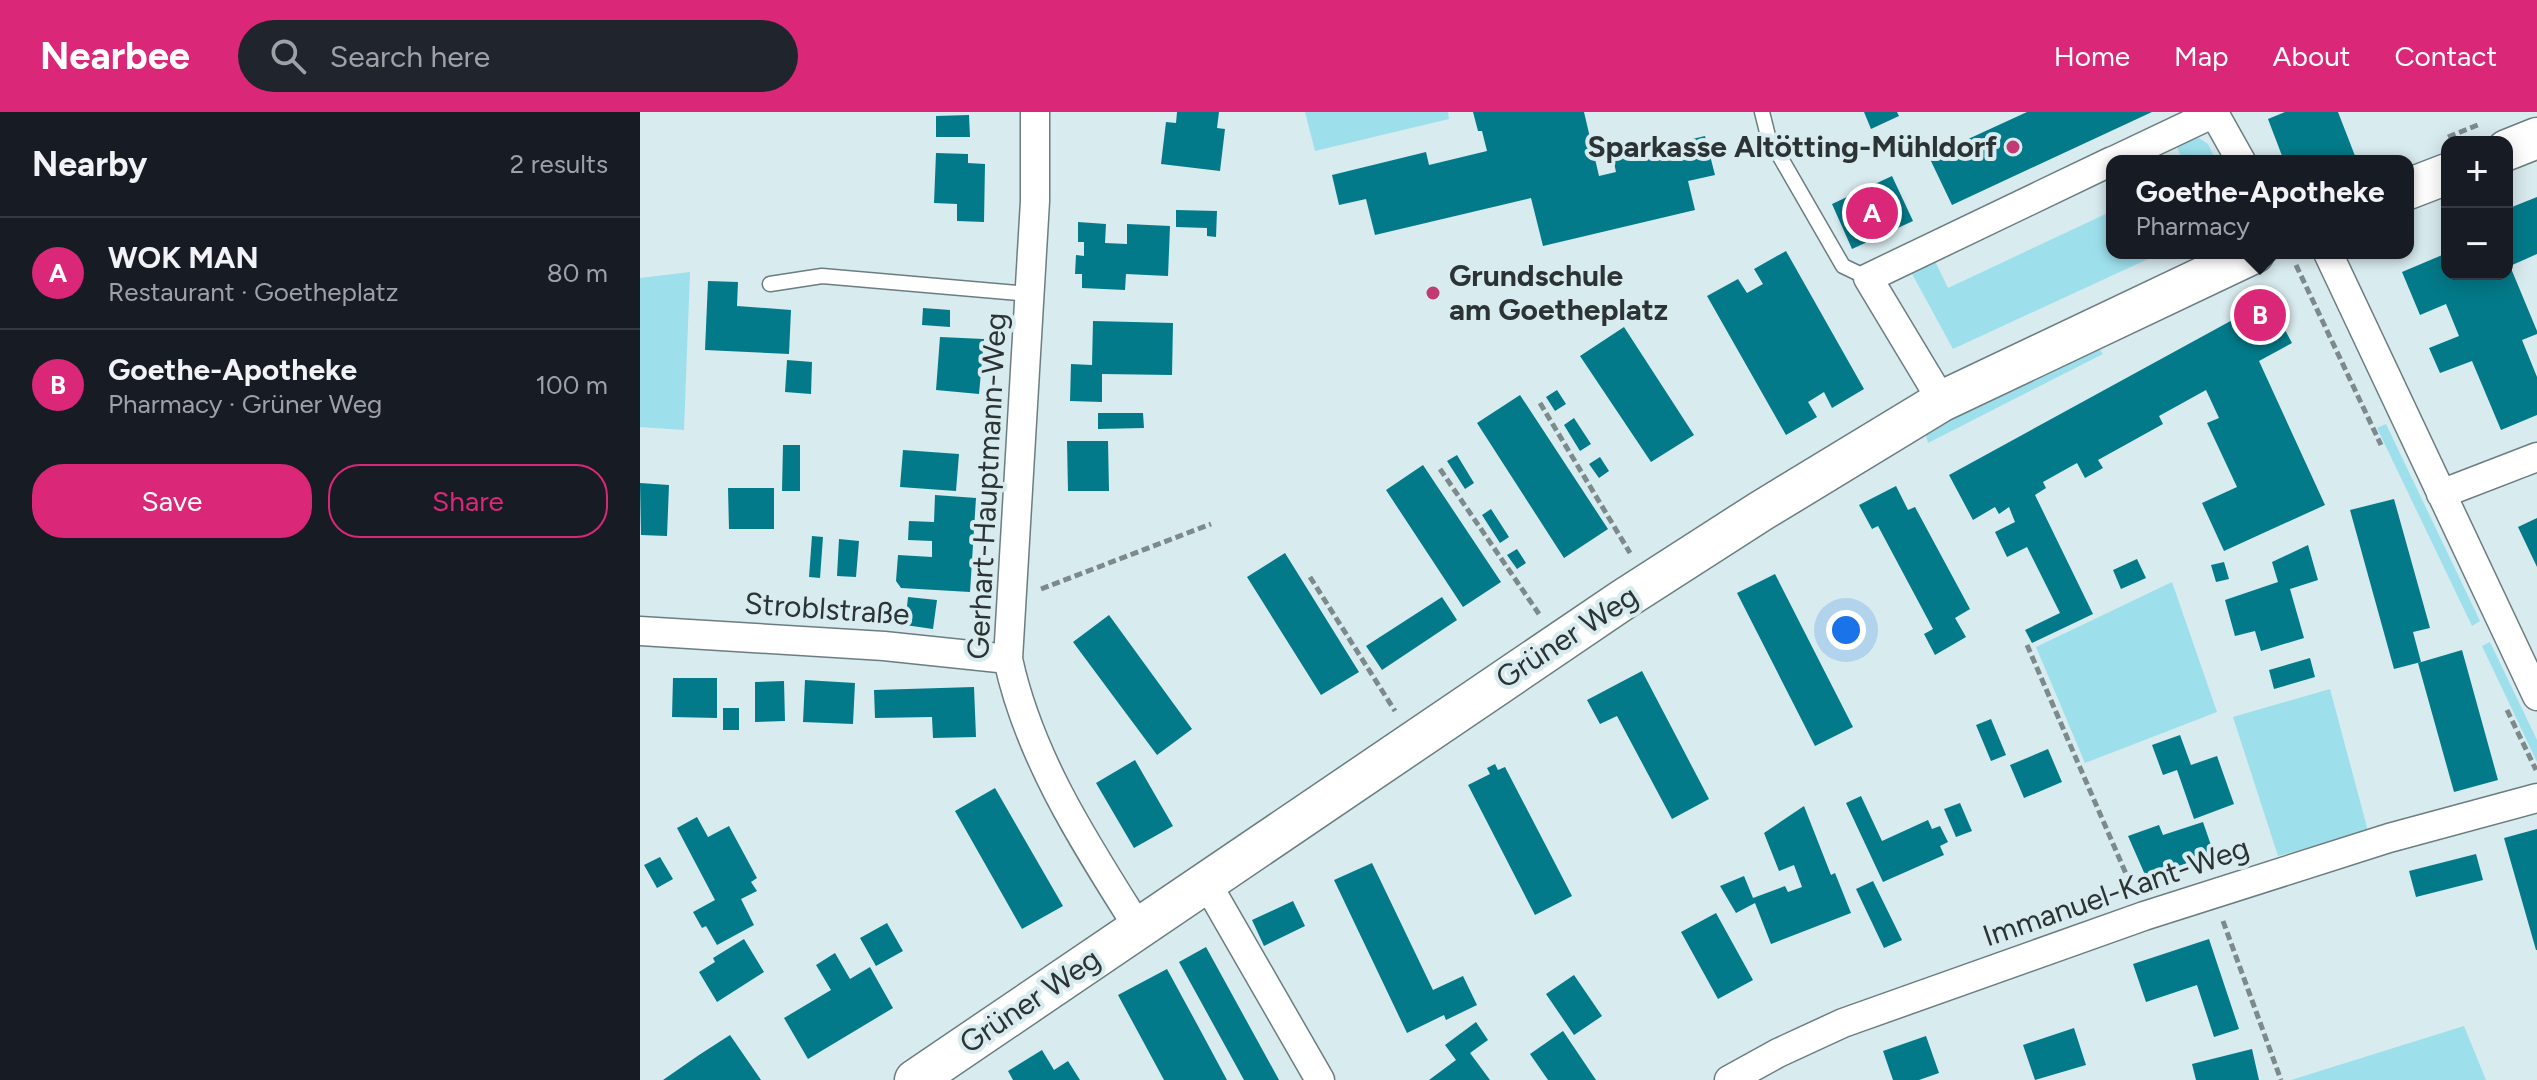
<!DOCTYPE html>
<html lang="en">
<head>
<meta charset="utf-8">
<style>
	body { margin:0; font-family:Figtree,sans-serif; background:#20242c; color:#f1f3f6 }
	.controls { position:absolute; right:24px; top:24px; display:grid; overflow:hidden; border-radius:16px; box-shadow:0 4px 20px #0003 }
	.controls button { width:72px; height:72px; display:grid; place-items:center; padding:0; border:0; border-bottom:2px solid #363941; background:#171b24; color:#f1f3f6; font:40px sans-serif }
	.you { position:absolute; left:1206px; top:518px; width:28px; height:28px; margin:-20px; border:6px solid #fff; border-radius:50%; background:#1a73e8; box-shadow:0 0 0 12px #1a73e833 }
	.badge { display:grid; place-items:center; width:52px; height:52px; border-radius:50%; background:#db2777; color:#fff; font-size:26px; font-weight:700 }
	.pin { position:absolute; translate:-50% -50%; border:4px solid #fff; box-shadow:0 2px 8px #0006 }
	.popup { position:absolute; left:1466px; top:43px; width:308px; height:104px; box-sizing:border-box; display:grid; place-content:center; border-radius:16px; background:#171b24; filter:drop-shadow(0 2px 6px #0005); font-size:26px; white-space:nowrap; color:#9ea1a6 }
	.popup b { font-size:30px; color:#f1f3f6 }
	.popup::after { content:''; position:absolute; left:50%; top:100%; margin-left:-16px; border:16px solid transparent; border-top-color:#171b24 }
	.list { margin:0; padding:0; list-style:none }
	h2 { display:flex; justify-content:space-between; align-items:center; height:104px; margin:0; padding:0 32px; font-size:34px }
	h2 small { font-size:26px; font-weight:400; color:#9ea1a6 }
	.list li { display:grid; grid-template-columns:52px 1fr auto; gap:24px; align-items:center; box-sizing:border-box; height:112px; padding:0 32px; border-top:2px solid #363941 }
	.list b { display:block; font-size:30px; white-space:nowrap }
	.list p { margin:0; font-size:26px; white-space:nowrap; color:#9ea1a6 }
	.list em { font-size:26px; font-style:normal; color:#9ea1a6 }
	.actions { display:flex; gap:16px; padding:24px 32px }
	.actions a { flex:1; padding:18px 0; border:2px solid #db2777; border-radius:32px; text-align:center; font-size:28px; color:#db2777 }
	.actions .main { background:#db2777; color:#fff }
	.icon { flex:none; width:44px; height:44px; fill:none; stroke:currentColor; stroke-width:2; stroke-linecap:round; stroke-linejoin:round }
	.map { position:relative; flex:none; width:1897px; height:968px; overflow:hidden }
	header { display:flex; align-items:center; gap:48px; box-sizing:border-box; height:112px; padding:0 40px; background:#db2777; color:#fff }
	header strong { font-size:38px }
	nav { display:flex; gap:44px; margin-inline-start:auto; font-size:28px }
	.search { width:560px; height:72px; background:#20242c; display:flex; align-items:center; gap:20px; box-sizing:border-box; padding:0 28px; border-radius:44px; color:#9ea1a6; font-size:30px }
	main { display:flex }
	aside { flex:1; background:#171b24 }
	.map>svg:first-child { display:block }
	.green { fill:#9de0ec }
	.building { fill:#037a89 }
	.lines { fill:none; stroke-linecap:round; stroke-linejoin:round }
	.lane-casing { stroke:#6b7d80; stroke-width:17 }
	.street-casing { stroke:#6b7d80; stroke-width:31 }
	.secondary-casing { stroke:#6b7d80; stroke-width:43 }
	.path { stroke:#7d8a8c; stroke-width:5; stroke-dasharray:8 4; stroke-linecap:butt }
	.lane { stroke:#fff; stroke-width:14 }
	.street { stroke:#fff; stroke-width:28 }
	.secondary { stroke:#fff; stroke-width:40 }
	.poi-dot { fill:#c33973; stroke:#d8ebee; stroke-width:3 }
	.labels { text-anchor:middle; stroke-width:8; stroke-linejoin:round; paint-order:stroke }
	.poi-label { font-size:30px; font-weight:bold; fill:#2b3334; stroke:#d8ebee; text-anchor:end }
	.street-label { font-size:30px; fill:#2b3334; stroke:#d8ebee }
</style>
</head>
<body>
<header>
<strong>Nearbee</strong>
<div class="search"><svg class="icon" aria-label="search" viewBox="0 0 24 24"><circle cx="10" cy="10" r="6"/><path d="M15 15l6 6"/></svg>Search here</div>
<nav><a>Home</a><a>Map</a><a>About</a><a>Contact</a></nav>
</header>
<main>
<aside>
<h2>Nearby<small>2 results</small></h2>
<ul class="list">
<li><span class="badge">A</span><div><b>WOK MAN</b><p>Restaurant · Goetheplatz</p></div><em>80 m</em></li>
<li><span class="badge">B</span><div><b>Goethe-Apotheke</b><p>Pharmacy · Grüner Weg</p></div><em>100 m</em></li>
</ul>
<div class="actions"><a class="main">Save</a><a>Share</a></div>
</aside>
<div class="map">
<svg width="1897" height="968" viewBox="0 0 1897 968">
	<rect width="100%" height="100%" fill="#d8ebee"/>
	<path class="green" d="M665 0H808L809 7 675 39Z
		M1559 26 1568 32 1576 49H1543L1536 33Z
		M1472 99V141H1521L1313 237 1271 160 1294 147 1308 176Z
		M50 160 44 318 0 315V166Z
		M1458 235 1463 242 1288 331 1285 320Z
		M1746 312 1840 509 1832 514 1737 316Z
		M1532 470 1577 600 1445 651 1396 535Z
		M1850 530 1897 628V650L1842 534Z
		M1690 577 1728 719 1638 744 1593 605Z
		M1824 914 1846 968H1651Z"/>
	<path class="building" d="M537 0H579L577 16 585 17 580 59 521 52 526 10 536 11Z
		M833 0H944L959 64 976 60 973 46 1065 24 1075 63 1048 69 1055 98 903 134 891 86 735 123 726 87 699 93 692 63 786 40 789 53 847 39 842 19H838Z
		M1224 0H1257L1259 4 1231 17Z
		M1387 0H1512L1312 93 1289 45Z
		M1645 0H1698L1717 49H1644L1628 7Z
		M329 3 330 25H296V4Z
		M296 41 328 42V51L345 52 344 110 317 109V92L294 91Z
		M1252 64 1273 109 1212 137 1192 92Z
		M1897 85V142L1870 154 1897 219V222L1882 228 1897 265V303L1861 318 1832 249 1800 261 1789 236 1819 224 1806 192 1780 203 1762 160 1807 141V162H1867V97Z
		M536 98 577 99 576 125 567 124V116L536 115Z
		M438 110 466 112 465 131 487 132V112L530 114 528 164 486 162 485 178 442 176V162H435L436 143 444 144V130H438Z
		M1146 139 1224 277 1192 296 1184 280 1168 290 1177 305 1146 323 1067 184 1098 167 1107 181 1123 172 1114 157Z
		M68 169 98 170 97 194 151 198 149 242 65 238Z
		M1629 188 1652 231 1619 249 1685 393 1584 439 1562 391 1597 375 1567 311 1579 306 1566 278 1519 304 1523 312 1458 348 1463 356 1445 366 1437 351 1403 370 1406 376 1395 383 1453 502 1392 531 1385 518 1420 501 1387 435 1367 445 1355 420 1375 410 1369 395 1359 402 1355 395 1333 408 1309 363Z
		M283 196 310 198V215L282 213Z
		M453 209 533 211 532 263 462 262V290L430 289 431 252 452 253Z
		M984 215 1054 323 1011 350 940 244Z
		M300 225 344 227 339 282 296 278Z
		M147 248 172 250 171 282 145 280Z
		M917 278 926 292 915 299 906 285Z
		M880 283 968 417 924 446 837 311Z
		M458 301H503L504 316 458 317Z
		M934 306 951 332 940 339 924 313Z
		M427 329H468L469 379H428Z
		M143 333H160V379H142Z
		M263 338 319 342 316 379 260 375Z
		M817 343 834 371 825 377 807 349Z
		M960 345 969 359 959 366 949 352Z
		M783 353 861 470 823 495 746 378Z
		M0 371 29 373 27 424 1 423Z
		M1256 374 1268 398 1275 395 1330 497 1315 506 1326 525 1295 543 1284 522 1293 517 1238 414 1232 417 1219 393Z
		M88 376H134V417H89Z
		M295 383 336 386 330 480 261 476 256 469 258 443 292 445V429L268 428 269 409 294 410Z
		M1754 387 1790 516 1773 520 1781 550 1754 557 1710 398Z
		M851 397 869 425 860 431 842 403Z
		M1897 406V455L1878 415Z
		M172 424 183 425 180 466 169 465Z
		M199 427 219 429 216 465 197 464Z
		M1668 433 1678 468 1650 477 1664 526 1621 539 1615 519 1595 524 1585 488 1638 470 1632 450Z
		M877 437 886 451 877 457 867 443Z
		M645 441 719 560 681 583 607 465Z
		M1497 447 1506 466 1481 477 1473 458Z
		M1584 450 1589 467 1576 470 1571 453Z
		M1135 462 1213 615 1175 634 1097 481Z
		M268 485 297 488 293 517 265 513Z
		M802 485 817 508 742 558 726 534Z
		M469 503 552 617 517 643 433 530Z
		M1822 538 1858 668 1814 680 1778 551Z
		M1670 546 1675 565 1634 577 1629 558Z
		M1002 559 1069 687 1032 707 977 604 960 612 947 588Z
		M33 566H77V606L32 605Z
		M165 568 215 571 213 612 163 610Z
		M144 569 145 609 115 610V570Z
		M334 575 336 625 293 626 292 605 235 606 234 578Z
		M83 596H99V618H83Z
		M1351 607 1366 643 1351 649 1336 613Z
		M1540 623 1551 653 1577 644 1594 692 1554 707 1537 658 1523 663 1512 633Z
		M1408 637 1422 670 1384 686 1370 653Z
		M495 648 533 714 494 736 456 671Z
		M855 652 858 658 865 655 932 784 895 803 828 673 850 662 847 656Z
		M355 676 423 794 382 817 315 699Z
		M1221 684 1242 729 1288 708 1292 717 1300 714 1308 730 1300 734 1304 743 1243 770 1206 691Z
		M1320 691 1332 719 1316 725 1304 697Z
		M1164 694 1191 763 1195 761 1211 801 1131 832 1115 791 1096 801 1080 774 1104 764 1113 786 1145 774 1148 780 1162 775 1154 753 1139 759 1124 721Z
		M57 705 68 725 89 714 117 766 111 770 117 779 101 787 114 813 77 833 66 814 62 816 53 800 75 788 37 716Z
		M1563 710 1574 742 1506 765 1488 724 1519 713 1523 723Z
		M1897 717V838H1896L1864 726Z
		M1836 742 1843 768 1776 785 1769 759Z
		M20 745 33 767 17 776 4 753Z
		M732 751 793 878 823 864 837 893 806 908 804 903 767 921 694 768Z
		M1233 769 1262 828 1244 836 1216 777Z
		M653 789 665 814 624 834 612 808Z
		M1076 801 1113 868 1078 887 1041 820Z
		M247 811 263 839 236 854 220 826Z
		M104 827 124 860 77 890 59 860 75 850 73 846Z
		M1569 827 1599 917 1574 925 1557 873 1506 890 1493 852Z
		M566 835 639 968H604L539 850Z
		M195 841 210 867 230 855 253 896 168 947 144 906 191 878 176 853Z
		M527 857 558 914 587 968H524L478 883Z
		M934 863 962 904 934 923 906 882Z
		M836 910 848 928 830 941 850 968H789L816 948 805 933Z
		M1434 916 1446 953 1395 968 1383 933Z
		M923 919 956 968H908L890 942Z
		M90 923 121 968H23L59 943Z
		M1286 924 1299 961 1279 968H1253L1243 939Z
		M1612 937 1619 968H1556L1552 952Z
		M402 938 414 958 428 949 440 968H373L368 959Z"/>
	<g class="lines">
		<defs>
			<path id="lane" d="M1122 0 1128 24 1203 154 1228 166
				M130 172 182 164 390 182"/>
			<path id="street" d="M395 0V89L368 547C389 645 445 731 498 815
				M1473 49 1574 1 1601 49
				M1688 141 1897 584
				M1302 289 1228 166 1472 49
				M1801 382 1897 345
				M0 519 244 534 368 547
				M566 770 680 968
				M1089 968 1138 941 1203 911 1504 804 1749 726 1897 686"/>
			<path id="secondary" d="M1867 38 1897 26
				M1768 77 1807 62
				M275 968 984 487 1121 399 1302 289 1614 141"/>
		</defs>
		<use href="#lane" class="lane-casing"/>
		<use href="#street" class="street-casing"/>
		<use href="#secondary" class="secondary-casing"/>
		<path class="path" d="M1808 25 1840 12
			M1656 153 1741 333
			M900 291 990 441
			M800 357 899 502
			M670 465 755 599
			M401 477 571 412
			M1387 533 1493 778
			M1867 598 1896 658
			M1583 809 1641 968"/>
		<use href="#lane" class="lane"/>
		<use href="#street" class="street"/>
		<use href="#secondary" class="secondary"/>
	</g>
	<g class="poi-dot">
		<circle cx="1373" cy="35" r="8"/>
		<circle cx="793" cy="181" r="8"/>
	</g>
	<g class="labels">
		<g class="poi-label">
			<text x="1357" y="45">Sparkasse Altötting-Mühldorf</text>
			<text x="809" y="174" text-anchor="start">Grundschule<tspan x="809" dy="34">am Goetheplatz</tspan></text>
		</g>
		<g class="street-label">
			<text transform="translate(347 374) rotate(-87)" y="10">Gerhart-Hauptmann-Weg</text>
			<text transform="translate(187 497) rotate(4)" y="10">Stroblstraße</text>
			<text transform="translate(927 525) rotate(-33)" y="10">Grüner Weg</text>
			<text transform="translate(1476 780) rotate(-19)" y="10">Immanuel-Kant-Weg</text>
			<text transform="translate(390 889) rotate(-34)" y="10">Grüner Weg</text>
		</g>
	</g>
</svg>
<div class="controls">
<button>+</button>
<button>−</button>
</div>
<div class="you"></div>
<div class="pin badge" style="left:1232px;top:101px">A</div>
<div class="pin badge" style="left:1620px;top:203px">B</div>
<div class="popup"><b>Goethe-Apotheke</b>Pharmacy</div>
</div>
</main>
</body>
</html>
